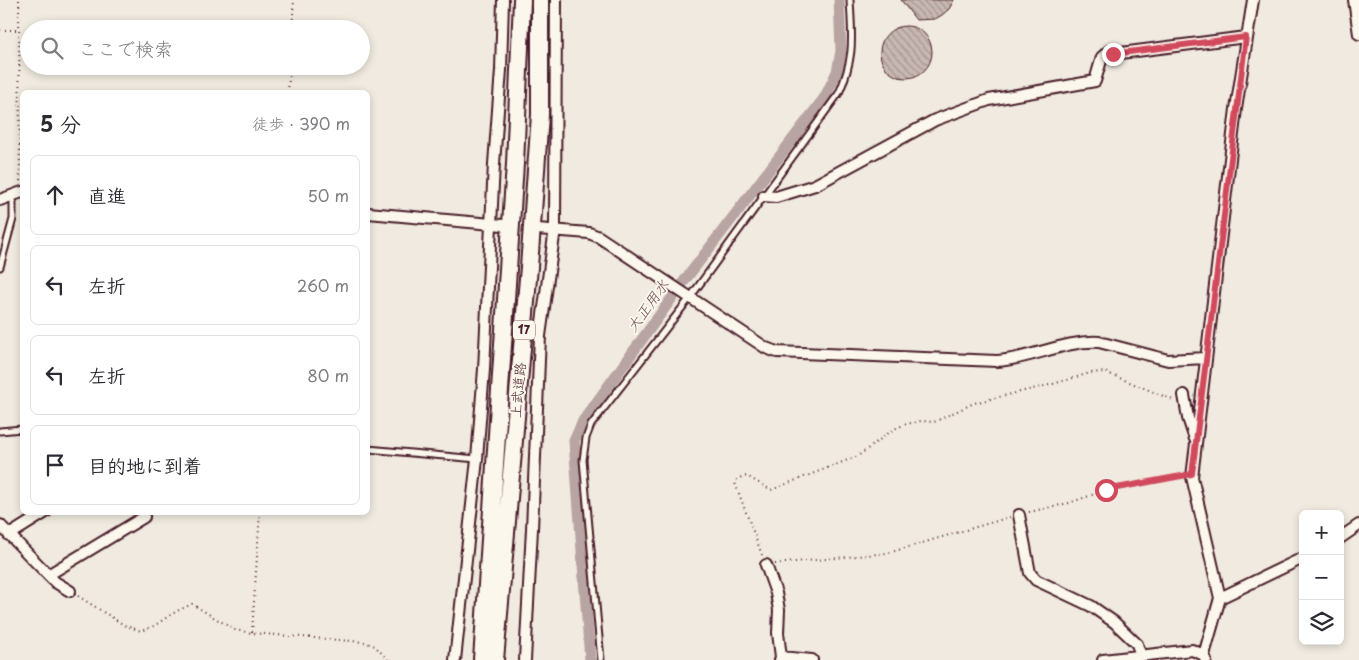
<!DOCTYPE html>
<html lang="ja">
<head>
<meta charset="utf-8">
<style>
	body { margin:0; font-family:"Playpen Sans","Klee One",sans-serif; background:#f7f7f7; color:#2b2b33 }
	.controls { position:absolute; right:15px; bottom:15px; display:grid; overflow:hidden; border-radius:8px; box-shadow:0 2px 8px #0003 }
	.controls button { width:45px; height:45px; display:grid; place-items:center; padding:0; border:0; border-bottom:1px solid #e1e1e2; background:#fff; color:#2b2b33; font:25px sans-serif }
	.stop { position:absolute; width:15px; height:15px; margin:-11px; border:4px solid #d1495b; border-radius:50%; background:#fff }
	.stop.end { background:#d1495b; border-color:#fff; box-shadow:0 1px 5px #0008 }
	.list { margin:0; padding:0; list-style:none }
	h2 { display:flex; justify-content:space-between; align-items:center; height:65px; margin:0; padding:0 20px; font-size:21px }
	h2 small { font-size:16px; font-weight:400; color:#7c7c81 }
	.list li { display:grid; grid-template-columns:32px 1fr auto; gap:15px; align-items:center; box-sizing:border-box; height:80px; margin:0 10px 10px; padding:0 10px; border:1px solid #e1e1e2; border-radius:8px }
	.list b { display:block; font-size:19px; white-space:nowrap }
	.list em { font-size:16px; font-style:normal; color:#7c7c81 }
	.icon { flex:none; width:28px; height:28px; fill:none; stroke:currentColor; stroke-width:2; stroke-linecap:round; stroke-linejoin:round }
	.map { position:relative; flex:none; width:1359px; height:660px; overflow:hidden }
	.search { position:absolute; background:#fff; box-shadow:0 2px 8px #0003; left:20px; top:20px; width:350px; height:55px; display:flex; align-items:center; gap:12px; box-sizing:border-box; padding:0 18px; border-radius:28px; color:#7c7c81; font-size:19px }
	.panel { position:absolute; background:#fff; box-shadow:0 2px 8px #0003; left:20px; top:90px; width:350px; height:425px; border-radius:8px }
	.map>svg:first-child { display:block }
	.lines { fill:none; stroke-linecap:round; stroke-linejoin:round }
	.canal { stroke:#b8a4a2; stroke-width:11 }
	.building { fill:url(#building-back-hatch); stroke:#4a1f2b }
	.service-casing { stroke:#4a1f2b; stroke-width:9 }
	.minor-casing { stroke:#4a1f2b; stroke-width:14 }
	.trunk-casing { stroke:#4a1f2b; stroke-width:20 }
	.path { stroke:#4a1f2b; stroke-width:2; stroke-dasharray:1 4; stroke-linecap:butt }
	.service { stroke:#fbf7ec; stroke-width:5 }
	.minor { stroke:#fbf7ec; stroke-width:10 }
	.trunk { stroke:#fbf7ec; stroke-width:16 }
	.route { stroke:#d1495b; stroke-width:6 }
	.labels { text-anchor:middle; stroke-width:4; stroke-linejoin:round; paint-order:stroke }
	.shield { fill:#fbf7ec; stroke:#7f6065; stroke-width:1 }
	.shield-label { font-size:12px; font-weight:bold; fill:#4a1f2b }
	.street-label { font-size:14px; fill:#4a1f2b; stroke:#fbf7ec }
	.water-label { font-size:15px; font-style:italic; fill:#704e55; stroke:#fbf7ec }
</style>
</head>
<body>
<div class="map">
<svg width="1359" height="660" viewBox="0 0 1359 660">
	<defs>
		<pattern id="building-back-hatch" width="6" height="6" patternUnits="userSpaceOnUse" patternTransform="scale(1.25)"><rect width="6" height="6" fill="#c8b8b3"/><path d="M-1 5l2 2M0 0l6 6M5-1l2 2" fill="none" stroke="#a49592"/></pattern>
	</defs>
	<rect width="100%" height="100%" fill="#f0eae0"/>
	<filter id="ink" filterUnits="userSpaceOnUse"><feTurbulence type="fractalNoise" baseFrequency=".02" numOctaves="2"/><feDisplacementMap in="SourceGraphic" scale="10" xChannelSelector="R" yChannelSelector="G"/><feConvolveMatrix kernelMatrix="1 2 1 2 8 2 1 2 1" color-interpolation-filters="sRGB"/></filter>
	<g filter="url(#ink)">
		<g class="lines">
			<path class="canal" d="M590 660 574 441 583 421 685 280 825 97 837 72 841 51 839 0"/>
		</g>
		<path class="building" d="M901 0H954L949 9 942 15 935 19 916 20Z
			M880 52a26 26 0 1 1 52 0a26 26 0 1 1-52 0Z"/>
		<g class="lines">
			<defs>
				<path id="service" d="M0 267 13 219V195
					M0 431 22 429
					M368 449 477 459
					M601 660 583 460 586 438 591 425 689 299 839 93C855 57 852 38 850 0"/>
				<path id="minor" d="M1354 0 1359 34
					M764 196 776 197 815 185 935 120 989 100 1095 81 1102 57 1109 51 1113 54 1246 37
					M0 200 22 192
					M368 213 503 225
					M537 229 589 233 599 237 766 348 777 352 997 361C1031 359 1064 340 1099 342L1168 360 1206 358
					M1184 395 1188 418 1195 439
					M1019 515 1030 573 1036 580 1091 606 1114 622 1137 644 1141 656
					M0 525 55 582 70 591
					M9 535 46 512
					M1340 538 1359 525
					M766 565 776 593 779 610 778 633 781 657
					M48 575 144 517V512
					M1220 598 1303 558
					M455 660 477 459 484 369 494 164 501 70 503 0
					M525 660 532 529 540 336 555 229 556 0
					M780 660 781 657 812 660
					M1103 660 1192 650 1204 655
					M1206 660 1204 655 1220 598 1192 477 1236 109 1253 0"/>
				<path id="trunk" d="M482 660 515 164 522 0
					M495 660 529 267 540 115V0"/>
			</defs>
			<use href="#service" class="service-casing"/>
			<use href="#minor" class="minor-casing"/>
			<use href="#trunk" class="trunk-casing"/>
			<path class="path" d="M19 0 20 183
				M292 29 294 0
				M0 30H19
				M288 92 290 66
				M1029 512 1069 503 1106 490 1182 476
				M762 555 735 483 738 478 747 476 771 490 858 456 894 429 906 424 921 421 934 422 974 403 1053 384 1090 373 1105 372 1173 400
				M775 564 888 553 1010 517
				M78 596 124 625 141 631 152 627 177 611 192 604 235 630 252 633 364 642 375 646 388 660
				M252 632 260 512"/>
			<use href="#service" class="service"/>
			<use href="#minor" class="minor"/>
			<use href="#trunk" class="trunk"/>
		</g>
	</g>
	<g class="lines" filter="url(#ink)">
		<path class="route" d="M1106 490 1192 474 1246 37 1113 54"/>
	</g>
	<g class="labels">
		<rect class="shield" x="513" y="320.5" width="22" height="19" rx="4"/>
		<g class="shield-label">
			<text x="524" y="334">17</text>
		</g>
		<g class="street-label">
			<text transform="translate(518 390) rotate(-85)" y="5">上武道路</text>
		</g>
		<g class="water-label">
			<text transform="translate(648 306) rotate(-54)" y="5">大正用水</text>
		</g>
	</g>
</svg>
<div class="controls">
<button>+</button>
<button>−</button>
<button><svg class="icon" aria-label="layers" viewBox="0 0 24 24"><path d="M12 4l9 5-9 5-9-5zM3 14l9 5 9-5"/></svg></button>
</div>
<div class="stop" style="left:1106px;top:490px"></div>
<div class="stop end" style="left:1113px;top:54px"></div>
<div class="search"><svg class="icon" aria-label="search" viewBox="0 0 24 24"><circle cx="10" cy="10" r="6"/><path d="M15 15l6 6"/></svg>ここで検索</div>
<section class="panel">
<h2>5 分<small>徒歩 · 390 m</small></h2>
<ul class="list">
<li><svg class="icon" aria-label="ahead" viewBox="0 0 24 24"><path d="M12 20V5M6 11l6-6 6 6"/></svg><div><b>直進</b></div><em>50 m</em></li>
<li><svg class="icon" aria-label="left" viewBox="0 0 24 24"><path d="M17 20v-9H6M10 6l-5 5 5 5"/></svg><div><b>左折</b></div><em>260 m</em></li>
<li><svg class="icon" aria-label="left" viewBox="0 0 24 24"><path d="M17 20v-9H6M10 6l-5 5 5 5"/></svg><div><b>左折</b></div><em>80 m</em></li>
<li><svg class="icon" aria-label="arrive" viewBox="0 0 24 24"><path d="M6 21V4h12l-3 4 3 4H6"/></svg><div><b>目的地に到着</b></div></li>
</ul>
</section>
</div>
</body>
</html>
